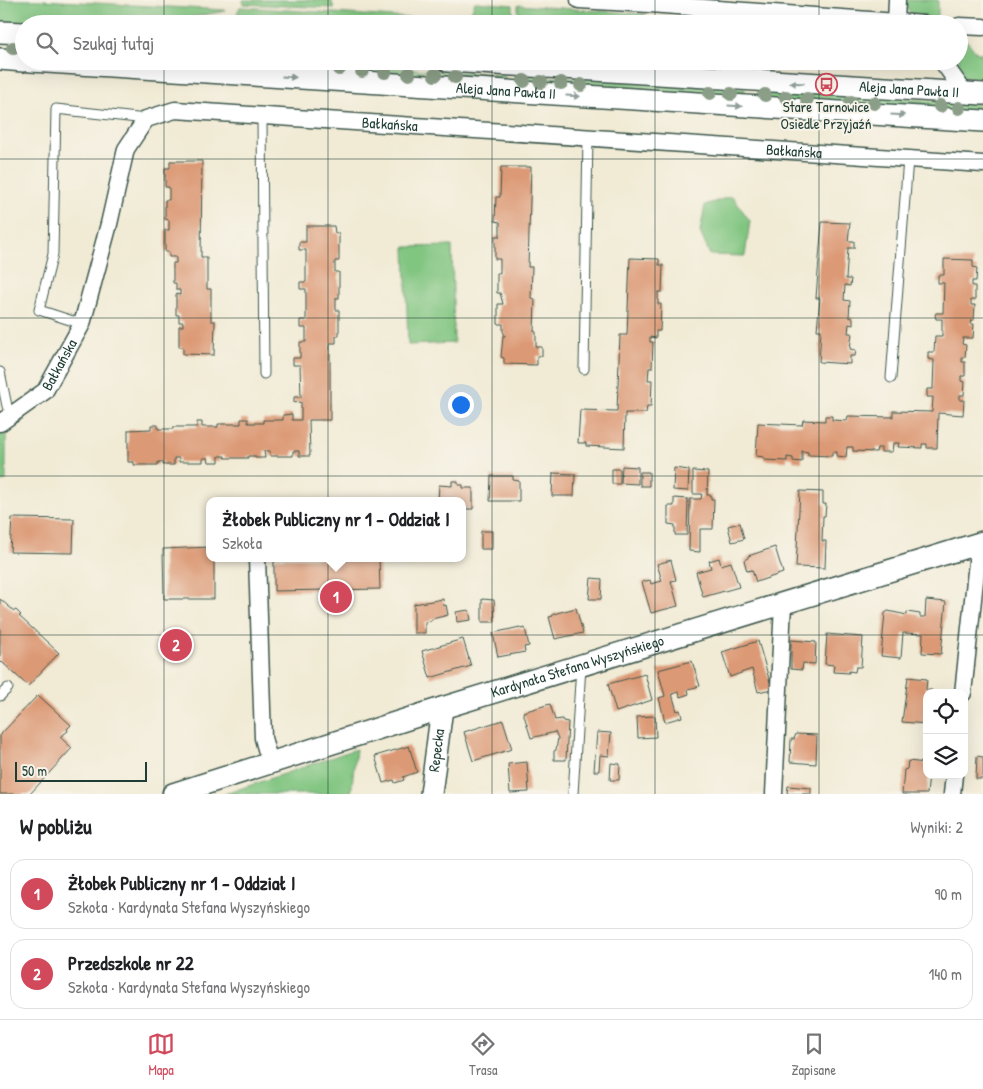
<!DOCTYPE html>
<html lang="pl">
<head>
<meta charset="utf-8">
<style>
	body { margin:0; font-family:"Patrick Hand",sans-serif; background:#f2f2f2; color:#202124 }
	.controls { position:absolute; right:15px; bottom:15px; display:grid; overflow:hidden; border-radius:10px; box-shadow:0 5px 20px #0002 }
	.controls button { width:45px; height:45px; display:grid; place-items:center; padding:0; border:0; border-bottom:1px solid #e0e0e0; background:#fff; color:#202124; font:25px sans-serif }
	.scale { position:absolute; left:15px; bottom:12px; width:132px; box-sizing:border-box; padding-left:5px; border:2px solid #1f3d34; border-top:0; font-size:14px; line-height:18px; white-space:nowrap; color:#1f3d34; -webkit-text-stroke:4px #f7f3e8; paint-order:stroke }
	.you { position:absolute; left:460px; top:404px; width:18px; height:18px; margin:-12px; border:4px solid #fff; border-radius:50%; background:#1a73e8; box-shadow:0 0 0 8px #1a73e833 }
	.badge { display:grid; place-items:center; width:32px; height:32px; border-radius:50%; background:#d1495b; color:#fff; font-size:16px; font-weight:700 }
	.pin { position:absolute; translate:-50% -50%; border:2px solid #fff; box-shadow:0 1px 5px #0006 }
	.popup { position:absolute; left:206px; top:497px; width:260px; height:65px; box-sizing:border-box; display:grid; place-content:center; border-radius:10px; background:#fff; filter:drop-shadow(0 1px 4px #0005); font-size:16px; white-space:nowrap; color:#757577 }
	.popup b { font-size:19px; color:#202124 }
	.popup::after { content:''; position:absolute; left:50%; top:100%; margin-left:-10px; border:10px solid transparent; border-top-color:#fff }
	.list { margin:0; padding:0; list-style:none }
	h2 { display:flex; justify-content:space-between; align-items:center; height:65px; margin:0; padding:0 20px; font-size:21px }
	h2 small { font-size:16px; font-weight:400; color:#757577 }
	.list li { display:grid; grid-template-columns:32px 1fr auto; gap:15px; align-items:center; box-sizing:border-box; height:70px; margin:0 10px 10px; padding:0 10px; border:1px solid #e0e0e0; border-radius:15px }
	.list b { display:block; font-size:19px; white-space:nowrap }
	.list p { margin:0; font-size:16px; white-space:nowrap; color:#757577 }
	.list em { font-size:16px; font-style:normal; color:#757577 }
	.icon { flex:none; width:28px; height:28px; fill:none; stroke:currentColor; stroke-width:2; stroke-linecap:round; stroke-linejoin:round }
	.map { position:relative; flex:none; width:983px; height:794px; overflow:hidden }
	.search { position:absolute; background:#fff; box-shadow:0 5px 20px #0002; left:15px; right:15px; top:15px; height:55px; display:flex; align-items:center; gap:12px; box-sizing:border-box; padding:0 18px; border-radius:28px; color:#757577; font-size:19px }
	.sheet { height:225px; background:#fff }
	nav { display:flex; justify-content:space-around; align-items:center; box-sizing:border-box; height:70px; border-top:1px solid #e0e0e0; background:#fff; font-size:14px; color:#757577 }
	nav a { display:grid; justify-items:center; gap:2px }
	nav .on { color:#d1495b }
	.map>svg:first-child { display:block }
	.green { fill:#80c580; stroke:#50815a }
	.building { fill:#dc9975 }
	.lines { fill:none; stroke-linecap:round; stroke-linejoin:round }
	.service-casing { stroke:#3e574c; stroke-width:11 }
	.minor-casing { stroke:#3e574c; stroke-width:19 }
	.tertiary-casing { stroke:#3e574c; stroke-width:24 }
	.service { stroke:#fff; stroke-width:9 }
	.minor { stroke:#fff; stroke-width:16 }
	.tertiary { stroke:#fff; stroke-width:21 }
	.tree { fill:#8b9e87 }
	.oneway { fill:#8f9e9a }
	.grid { fill:none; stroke:#1f3d34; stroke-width:1; stroke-opacity:0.55 }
	.labels { text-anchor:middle; stroke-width:4; stroke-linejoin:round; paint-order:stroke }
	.street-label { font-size:15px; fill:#1f3d34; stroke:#f7f3e8 }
	.poi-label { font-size:15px; fill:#1f3d34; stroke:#f7f3e8 }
</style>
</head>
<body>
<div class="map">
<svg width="983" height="794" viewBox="0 0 983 794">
	<rect width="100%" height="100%" fill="#f7f3e8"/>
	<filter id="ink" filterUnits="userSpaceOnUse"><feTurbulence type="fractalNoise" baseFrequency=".02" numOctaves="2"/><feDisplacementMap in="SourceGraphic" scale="10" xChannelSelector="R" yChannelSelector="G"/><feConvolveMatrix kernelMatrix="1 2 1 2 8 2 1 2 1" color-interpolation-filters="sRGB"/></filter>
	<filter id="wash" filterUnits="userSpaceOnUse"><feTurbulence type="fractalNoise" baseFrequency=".0096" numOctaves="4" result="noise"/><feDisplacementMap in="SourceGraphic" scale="20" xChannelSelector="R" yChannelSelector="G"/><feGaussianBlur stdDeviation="1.12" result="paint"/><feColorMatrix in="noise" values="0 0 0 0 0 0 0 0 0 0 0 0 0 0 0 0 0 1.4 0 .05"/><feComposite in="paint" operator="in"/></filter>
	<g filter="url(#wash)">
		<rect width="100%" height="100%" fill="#f1ebd5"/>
		<path class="green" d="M0 0H39L225 10V11L188 18 187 24 0 23Z
			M243 0H331L334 8 243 4Z
			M906 0H938V20C923 20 905 19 906 0Z
			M475 2 513 5V18L470 15Z
			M518 5 645 14 647 24H597L518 19Z
			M240 7 502 24H232Z
			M959 39H965L977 53H983V79L960 77 948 61H959Z
			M236 61H289L505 75 504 84 236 67Z
			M642 61H756L751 66Z
			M515 74 745 89 744 99 514 84Z
			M758 89 983 104V115L757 101Z
			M732 196 750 221 745 256 710 255 700 232 705 205Z
			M452 246 454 343 408 345 405 247Z
			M6 430V481L0 482V434Z
			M356 749 351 794H225Z"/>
		<g id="blocks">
			<path class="building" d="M170 161H202L201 257H207V289H211V321H215L214 355 183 354V347H179V326H183V322H179V315H176V294L180 295V290H176V283H173V263H176V257H169V252H165V230H169V220L165 219V200H169V187H165V168H170Z
				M501 167H531L528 267H532L531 298 535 299 534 331 536 332V347H542V356H537V365L504 364V358L501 357 503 336H505L503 331V324H498V304H503L500 293H497V273H500V259H495V236H500V222L495 221 496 197H500Z
				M822 222 850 223 848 241H854V248H848L846 279H851L850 286 845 285 844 300 850 301 849 317 853 318V325L849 324 848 333H852L850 349 856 350 855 356H850V364L819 362 821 330H817L820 298H816Z
				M306 226H334L335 233H339V261H335V272H339V298H336V310H339V336H336V343H330V420H309L310 456H299V451H293V456H270V451H264L265 458H255V456H248V458H225V456H219V462H209L208 458H203V462H179V458H174V465H163V462H158V465H134V462H128V430L151 429V425H158V429H173V427H197V422H202V427H218V424H241V419H248V423H263V420H283V415L292 414V420H301V402L294 403V397H301L300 365H293V358H300V342H306V328H300V320H306V289H300V282H306V250H299V242H306Z
				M630 258 659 259V265H663L662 292H658V304H661L660 331H656V338L650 337V342H653L652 368H649L648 380H652L651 406H647L646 413H625L624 448 586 446V443H578L580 410 617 411 620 335H627Z
				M944 259 973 260V267L977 268 976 281H972V286H975V300H971V305H975L974 320H971L970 324H974L973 338H963L962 344 966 345 965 357H962V362H965V376H961V381L965 382 964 395H960V400H964L963 415 938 413 937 448H927V444H922V448L898 447 899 443H893L892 452H881V448H877L876 452 853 451V447H847L846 457 837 456V452H832V456L808 455V452L802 451V462L793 461V458L787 457V461L764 460V457L756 456 758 423 802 425 803 420 825 421V416H832V420L847 421 848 416 893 417V411L932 412 933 397H927V389H933L934 360 928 359V352H934L935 336H942V319H936L935 315 936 313H943L944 283H938V275H944Z
				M622 466 638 467V484L621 483Z
				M674 468 689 470 688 491 673 490Z
				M612 469H620V484H612Z
				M693 471 708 472 707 495H711V499H714L713 529H700V552L689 551 690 499H701L702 494H693Z
				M640 472H649V486H640Z
				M553 473 575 474 574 496H552Z
				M491 476H513V480L519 481V501H490Z
				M452 481H458V485H463V488H473V509H462V501H438L439 485 452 486Z
				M800 491 823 492V504H826L825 516H823L822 541H826L825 568 796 567Z
				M674 498 688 499 687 535H675V525L668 524V506H674Z
				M12 518 74 519 73 553 10 552Z
				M740 523 744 539 732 542 728 526Z
				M481 531H492V549H481Z
				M210 547V558H214V599H164L163 549Z
				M775 547 783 573 756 582 752 570 747 571 744 560 748 558V556Z
				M274 558H379L380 589 274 591Z
				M719 558 721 565 731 562 739 587 703 597 696 572 711 568 709 561Z
				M671 560 676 580 671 581 678 606 651 613 642 582 650 580 651 584 662 581 657 564Z
				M591 578 602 579 601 599H589Z
				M0 599 14 611 16 610 21 615 19 616 59 653 28 686 2 662 0 664Z
				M443 599 444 606 446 605 448 615 432 619 431 621 425 622V633H414V604Z
				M482 599 494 600 495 622H482Z
				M926 600 946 602 941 654 922 653 923 634 903 633 901 658 881 656 885 613 888 611 907 615V612L920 614V617H925Z
				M576 608 583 633 555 639 549 617 553 616V614Z
				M469 610 471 620 457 622 456 612Z
				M520 627 521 629 525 628 529 646 524 647 525 652 498 657 493 633Z
				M827 634 863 637 861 667H856L855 672 849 671V673L833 672 834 665 825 664Z
				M463 639 471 666 430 678 422 651Z
				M791 640 816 642 815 664 803 663 802 670 791 669Z
				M758 641 772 689 758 692 752 669 730 677 722 652Z
				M692 661 700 686 688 689 689 694 680 697 679 692 672 694 677 711 680 710 682 717 665 722 659 698 665 696 658 670Z
				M645 674 652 700 616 712 608 684Z
				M908 677 927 679 926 690H932V693H927V724L902 722Z
				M38 695 71 725 67 729 68 731 60 737 72 748 30 794H0V735Z
				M550 704 555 720 562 719 563 721 568 722 566 760H554V751L556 750 558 738 555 732 531 738 523 712Z
				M655 716 656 737 638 738 637 717Z
				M503 720 512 749 473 761 464 732Z
				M597 732 611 733 609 756 600 755 599 771H594Z
				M796 734 817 735 816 764 790 762 791 739H794Z
				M409 746 417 772 403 777 404 780 395 783 394 780 383 783 375 756Z
				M977 756 983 757V779H976Z
				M908 761 926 763V771L927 775H929L927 794H902L904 770 907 769Z
				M527 762 529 792 510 793 508 764Z
				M611 763 620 764 619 780H610Z
				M788 786 811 788V794H787Z"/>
		</g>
	</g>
	<g filter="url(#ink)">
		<use href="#blocks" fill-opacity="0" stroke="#3e574c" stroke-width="1"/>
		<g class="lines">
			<defs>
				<path id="service" d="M262 116 264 374
					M82 324 39 310 53 254 56 109 146 119
					M584 369 588 137
					M0 372 7 406
					M891 378 908 159
					M0 696 8 688
					M573 794 581 666"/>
				<g id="minor">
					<path d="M579 0 649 4 925 24"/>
					<path d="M896 22 897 0"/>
					<path d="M959 26 983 27"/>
					<path d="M942 61 965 93"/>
					<path id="s1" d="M0 423 45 391 82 324 109 224 126 149 146 119 175 110 983 164"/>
					<path d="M257 558 263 738 270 763"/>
					<path d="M963 693 979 543"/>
					<path d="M774 794 783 604"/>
					<path d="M952 794 954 775"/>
				</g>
				<g id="tertiary">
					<path d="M0 32 24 33"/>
					<path d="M0 59 24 61"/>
					<path id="s2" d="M31 61 983 121"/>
					<path id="s3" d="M448 61 983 94"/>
					<path id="s4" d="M173 794 442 708 983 542"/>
					<path id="s5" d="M431 794 442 708"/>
				</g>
			</defs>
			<use href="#service" class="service-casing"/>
			<use href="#minor" class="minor-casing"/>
			<use href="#tertiary" class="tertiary-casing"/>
			<use href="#service" class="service"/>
			<use href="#minor" class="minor"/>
			<use href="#tertiary" class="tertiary"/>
		</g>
		<g class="tree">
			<circle cx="13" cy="48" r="7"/>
			<circle cx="339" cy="69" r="7"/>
			<circle cx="362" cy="71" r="7"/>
			<circle cx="385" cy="72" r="7"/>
			<circle cx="409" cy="74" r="7"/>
			<circle cx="435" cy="75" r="7"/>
			<circle cx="455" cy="77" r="7"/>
			<circle cx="524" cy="81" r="7"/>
			<circle cx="541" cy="82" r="7"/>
			<circle cx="561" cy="83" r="7"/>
			<circle cx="581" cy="85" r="7"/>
			<circle cx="710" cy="93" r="7"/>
			<circle cx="731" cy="94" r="7"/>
			<circle cx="765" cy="95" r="7"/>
			<circle cx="786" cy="97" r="7"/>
			<circle cx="807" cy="99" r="7"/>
			<circle cx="851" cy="102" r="7"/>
			<circle cx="874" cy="103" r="7"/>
			<circle cx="940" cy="106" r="7"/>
			<circle cx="959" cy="108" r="7"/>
		</g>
		<defs><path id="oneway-solid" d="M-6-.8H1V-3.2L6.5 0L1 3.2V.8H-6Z" transform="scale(1.25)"/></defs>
		<g class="oneway">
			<use href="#oneway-solid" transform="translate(289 77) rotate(4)"/>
			<use href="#oneway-solid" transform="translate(797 83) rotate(-177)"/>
			<use href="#oneway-solid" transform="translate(573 96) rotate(4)"/>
			<use href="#oneway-solid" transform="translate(735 106) rotate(4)"/>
			<use href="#oneway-solid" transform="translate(898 115) rotate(3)"/>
		</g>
	</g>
	<path class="grid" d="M164 0V24M328 0V24M492 0V24M655 0V24M819 0V24M164 61V794M328 61V794M492 61V794M655 61V794M819 61V794M0 159H983M0 318H983M0 476H983M0 635H983"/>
	<defs>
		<symbol id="bus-ring" viewBox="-11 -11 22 22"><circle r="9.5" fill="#f7f3e8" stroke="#d1495b" stroke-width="1.5"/><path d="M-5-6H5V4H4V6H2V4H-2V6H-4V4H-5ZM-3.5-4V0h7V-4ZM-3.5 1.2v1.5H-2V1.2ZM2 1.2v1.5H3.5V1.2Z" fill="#d1495b"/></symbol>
	</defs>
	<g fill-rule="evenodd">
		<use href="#bus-ring" x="814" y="72" width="25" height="25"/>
	</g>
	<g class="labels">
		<g class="street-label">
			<text dy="5" stroke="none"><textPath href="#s3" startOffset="462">Aleja Jana Pawła II</textPath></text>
			<text dy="5" stroke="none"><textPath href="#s2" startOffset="476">Aleja Jana Pawła II</textPath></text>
			<text dy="5" stroke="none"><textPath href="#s1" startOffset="594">Bałkańska</textPath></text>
			<text dy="5" stroke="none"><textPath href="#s1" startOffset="999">Bałkańska</textPath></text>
			<text dy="5" stroke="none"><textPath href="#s1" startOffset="85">Bałkańska</textPath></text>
			<text dy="5" stroke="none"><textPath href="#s4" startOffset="424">Kardynała Stefana Wyszyńskiego</textPath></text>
			<text dy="5" stroke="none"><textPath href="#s5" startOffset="44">Repecka</textPath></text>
		</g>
		<g class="poi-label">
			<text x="826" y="112">Stare Tarnowice<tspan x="826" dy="17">Osiedle Przyjaźń</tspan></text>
		</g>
	</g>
</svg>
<div class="controls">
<button><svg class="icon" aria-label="locate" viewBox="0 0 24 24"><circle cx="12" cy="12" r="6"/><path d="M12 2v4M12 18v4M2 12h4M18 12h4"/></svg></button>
<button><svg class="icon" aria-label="layers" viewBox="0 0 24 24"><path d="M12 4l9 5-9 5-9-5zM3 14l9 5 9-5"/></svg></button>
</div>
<div class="scale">50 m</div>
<div class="you"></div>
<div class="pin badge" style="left:336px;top:597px">1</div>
<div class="popup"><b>Żłobek Publiczny nr 1 - Oddział I</b>Szkoła</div>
<div class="pin badge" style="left:176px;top:645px">2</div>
<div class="search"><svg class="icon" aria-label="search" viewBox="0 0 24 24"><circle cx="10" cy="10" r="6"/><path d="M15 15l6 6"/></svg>Szukaj tutaj</div>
</div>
<section class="sheet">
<h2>W pobliżu<small>Wyniki: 2</small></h2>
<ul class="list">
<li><span class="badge">1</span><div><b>Żłobek Publiczny nr 1 - Oddział I</b><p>Szkoła · Kardynała Stefana Wyszyńskiego</p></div><em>90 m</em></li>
<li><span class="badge">2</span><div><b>Przedszkole nr 22</b><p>Szkoła · Kardynała Stefana Wyszyńskiego</p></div><em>140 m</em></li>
</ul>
</section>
<nav>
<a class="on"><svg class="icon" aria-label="map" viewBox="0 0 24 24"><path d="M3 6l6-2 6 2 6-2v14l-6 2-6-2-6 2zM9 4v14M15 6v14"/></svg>Mapa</a>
<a><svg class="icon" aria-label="directions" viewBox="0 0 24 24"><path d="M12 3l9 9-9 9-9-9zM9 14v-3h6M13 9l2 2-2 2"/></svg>Trasa</a>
<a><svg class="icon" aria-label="saved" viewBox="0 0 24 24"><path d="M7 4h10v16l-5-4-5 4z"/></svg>Zapisane</a>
</nav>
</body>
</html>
